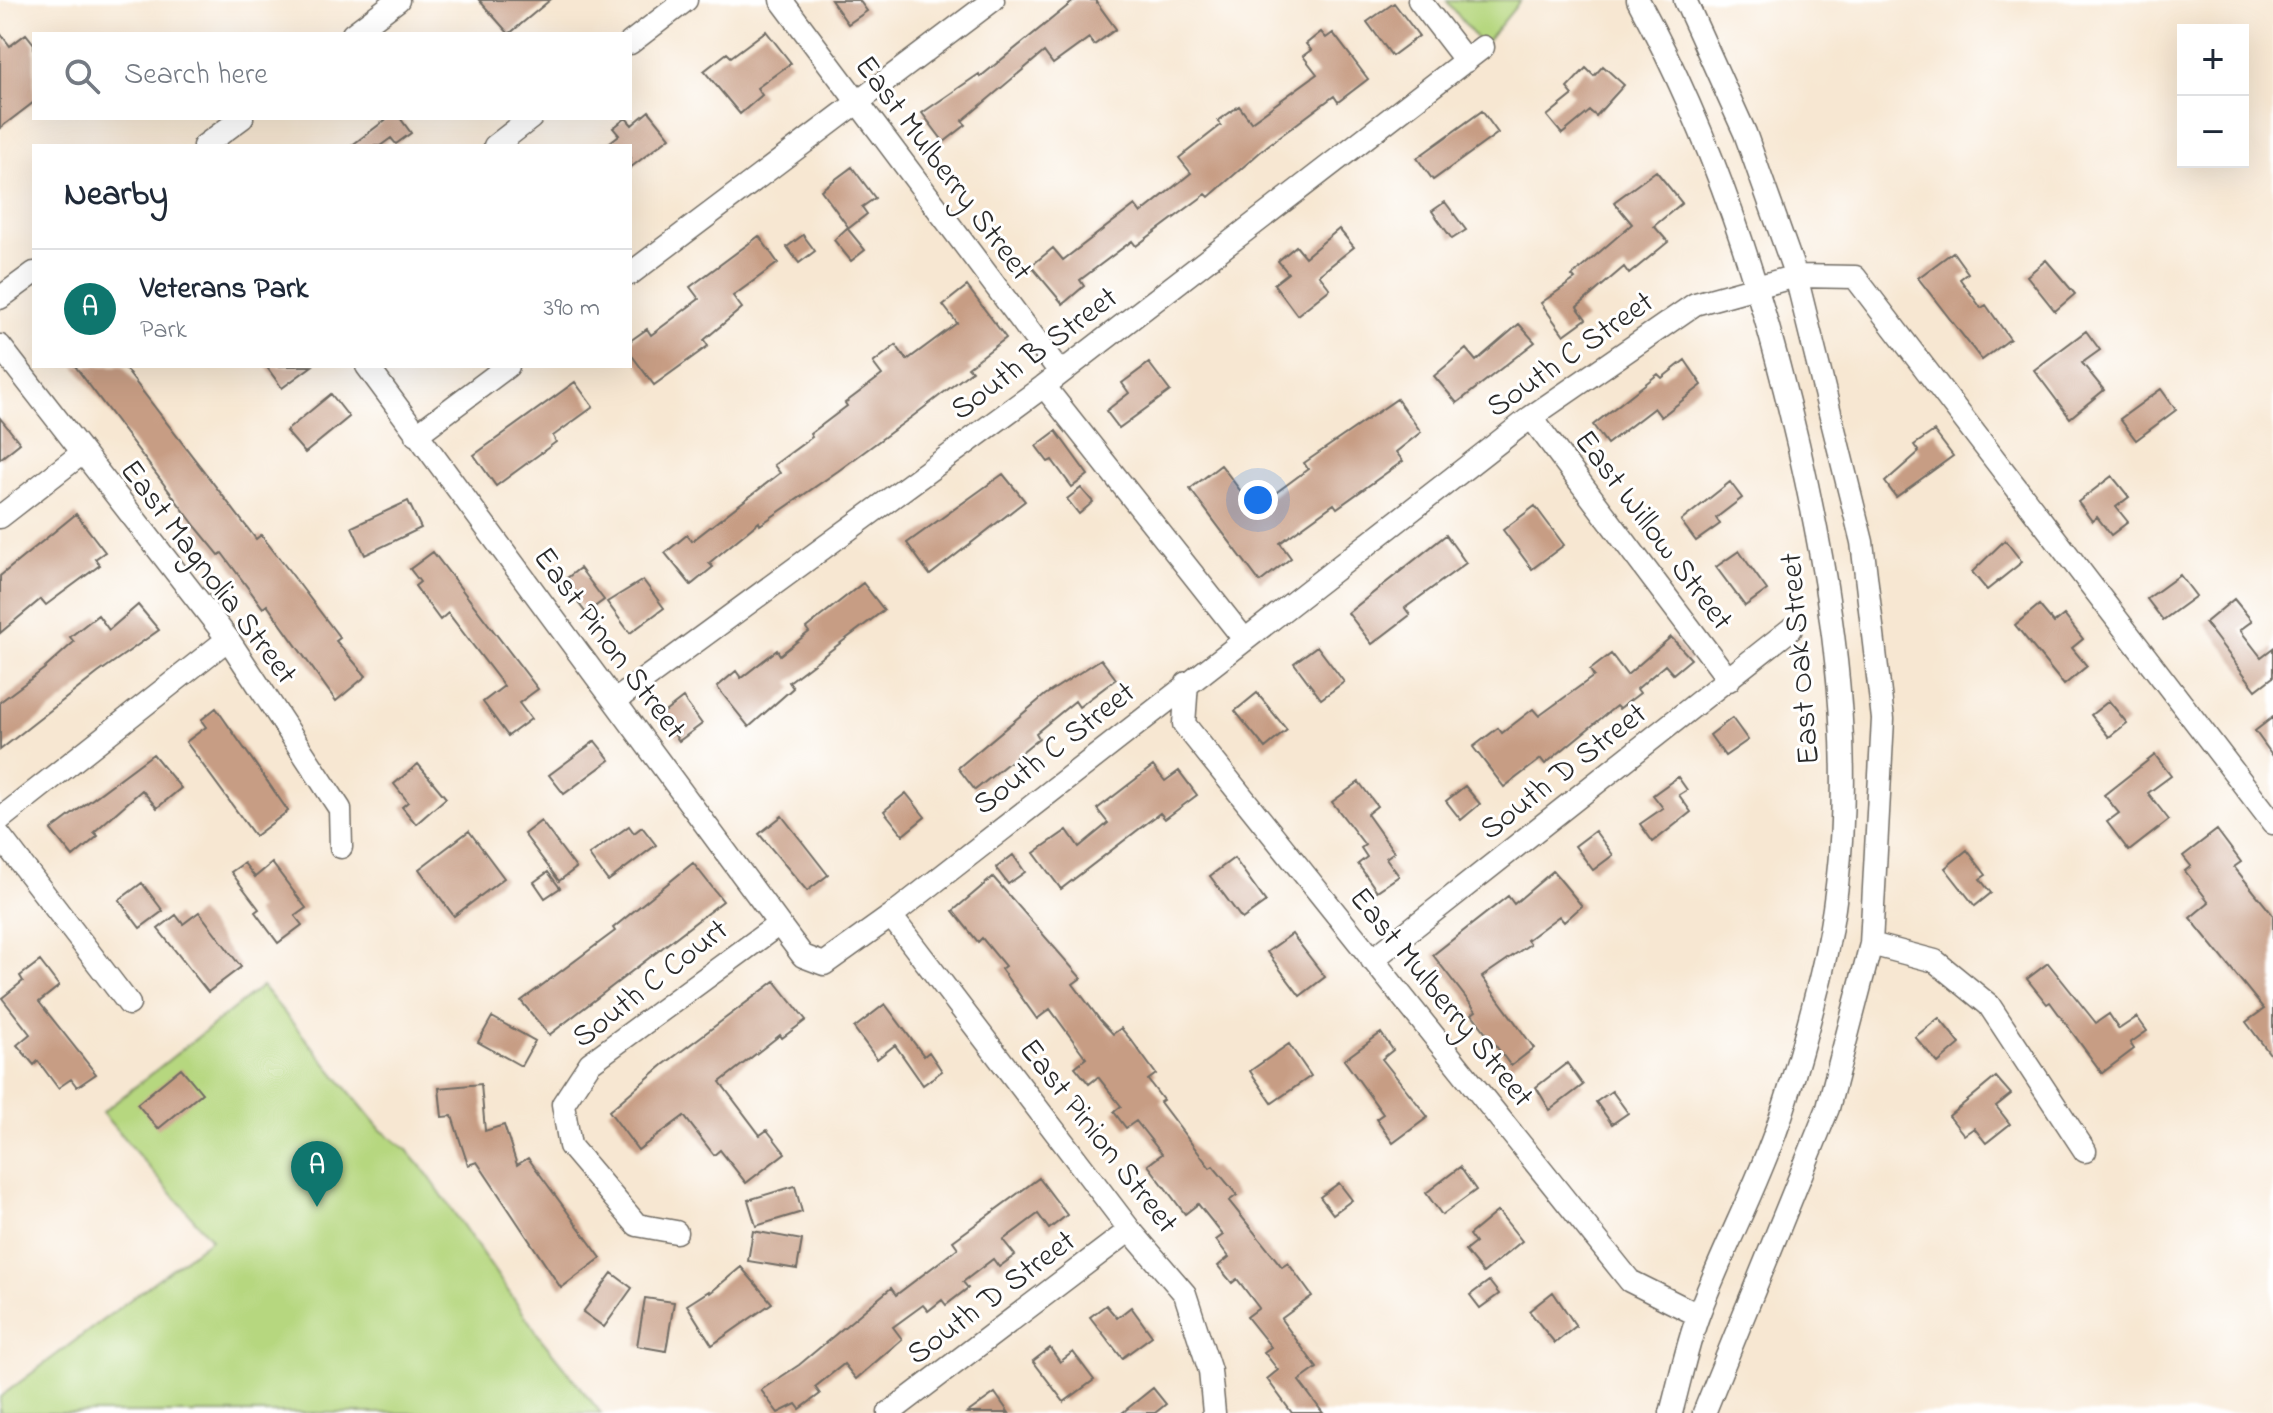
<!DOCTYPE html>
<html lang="en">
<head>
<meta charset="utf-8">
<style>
	body { margin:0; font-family:"Indie Flower",sans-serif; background:#f6f6f7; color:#1f2937 }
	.controls { position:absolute; right:24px; top:24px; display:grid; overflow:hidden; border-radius:0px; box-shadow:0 8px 32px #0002 }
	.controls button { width:72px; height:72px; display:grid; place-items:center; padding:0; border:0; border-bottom:2px solid #e0e1e3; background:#fff; color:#1f2937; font:40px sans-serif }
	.you { position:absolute; left:1258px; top:500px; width:28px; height:28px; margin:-20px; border:6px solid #fff; border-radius:50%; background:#1a73e8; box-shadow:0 0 0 12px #1a73e833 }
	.badge { display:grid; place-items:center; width:52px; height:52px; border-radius:50%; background:#0f766e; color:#fff; font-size:26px; font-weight:700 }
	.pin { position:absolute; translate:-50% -66px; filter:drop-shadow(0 2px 4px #0008) }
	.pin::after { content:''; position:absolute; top:42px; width:28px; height:24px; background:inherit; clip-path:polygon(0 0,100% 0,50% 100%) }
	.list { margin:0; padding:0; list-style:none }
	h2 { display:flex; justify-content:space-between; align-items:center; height:104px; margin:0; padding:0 32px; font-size:34px }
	h2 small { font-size:26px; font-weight:400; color:#747a83 }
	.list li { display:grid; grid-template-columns:52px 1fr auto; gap:24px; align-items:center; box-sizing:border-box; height:120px; padding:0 32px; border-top:2px solid #e0e1e3 }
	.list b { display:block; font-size:30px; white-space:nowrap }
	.list p { margin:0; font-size:26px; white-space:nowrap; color:#747a83 }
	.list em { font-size:26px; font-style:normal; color:#747a83 }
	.icon { flex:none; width:44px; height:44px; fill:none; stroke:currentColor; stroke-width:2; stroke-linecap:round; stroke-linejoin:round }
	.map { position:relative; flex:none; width:2273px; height:1413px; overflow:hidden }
	.search { position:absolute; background:#fff; box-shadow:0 8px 32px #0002; left:32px; top:32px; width:600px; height:88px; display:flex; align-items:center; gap:20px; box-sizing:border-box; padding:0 28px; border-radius:0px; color:#747a83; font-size:30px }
	.panel { position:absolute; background:#fff; box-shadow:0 8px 32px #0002; left:32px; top:144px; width:600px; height:224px; border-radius:0px }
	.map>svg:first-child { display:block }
	.green { fill:#b6d77f; stroke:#708155; stroke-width:2 }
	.building { fill:#c79d84 }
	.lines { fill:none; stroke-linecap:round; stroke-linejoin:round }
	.minor-casing { stroke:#726d65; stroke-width:25 }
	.minor { stroke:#fff; stroke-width:22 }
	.labels { text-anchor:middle; stroke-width:6; stroke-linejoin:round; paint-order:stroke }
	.street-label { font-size:32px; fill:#2b2b2b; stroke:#fff }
</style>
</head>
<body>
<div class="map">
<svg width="2273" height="1413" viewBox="0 0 2273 1413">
	<rect width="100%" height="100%" fill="#fff"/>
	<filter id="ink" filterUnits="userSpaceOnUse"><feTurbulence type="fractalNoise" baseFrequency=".0125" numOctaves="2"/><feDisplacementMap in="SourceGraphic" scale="16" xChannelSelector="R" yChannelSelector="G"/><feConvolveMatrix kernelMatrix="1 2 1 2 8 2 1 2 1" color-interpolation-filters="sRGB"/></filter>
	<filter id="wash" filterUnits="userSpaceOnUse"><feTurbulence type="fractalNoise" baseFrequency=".006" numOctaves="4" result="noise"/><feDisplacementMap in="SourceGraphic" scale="32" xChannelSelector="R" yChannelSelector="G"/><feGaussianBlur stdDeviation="1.8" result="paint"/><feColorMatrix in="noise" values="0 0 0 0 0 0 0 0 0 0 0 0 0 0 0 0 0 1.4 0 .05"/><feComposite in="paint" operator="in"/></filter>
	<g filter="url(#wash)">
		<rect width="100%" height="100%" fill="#f7e7d2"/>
		<path class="green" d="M1446 0H1521L1483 47Z
			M262 986 381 1130 407 1150 428 1175 542 1340 601 1413H0V1397L211 1239 102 1113Z"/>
		<g id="blocks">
			<path class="building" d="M479 0H550L509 34Z
				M831 0H859L867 11 848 24Z
				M1075 0H1095L1116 29 1094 45 1089 38 1053 64 1044 52 962 121 966 125 944 142 922 113 979 74 980 77Z
				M1394 3 1419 36 1392 56 1367 22Z
				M766 31 791 63 757 88 762 95 740 114 704 71 727 53 731 57Z
				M1321 32 1326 38 1333 33 1368 79 1338 102 1334 96 1267 146 1209 197 1206 194 1136 246 1132 241 1080 280 1084 286 1063 304 1031 266 1053 248 1063 260 1135 205 1141 213 1191 173 1179 158 1221 125 1218 121 1239 106 1251 122 1317 74 1303 56 1311 50 1306 44Z
				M0 33 10 46 26 34 34 44V102L0 128Z
				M1603 66 1624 85 1596 116 1590 111 1562 134 1547 116 1573 95 1567 88 1586 68 1594 76Z
				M649 111 670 137 630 168V146H605L619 135 613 128 626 118 632 125Z
				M1482 111 1498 133 1433 180 1417 158Z
				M388 118H400L411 133 396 144 391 138 380 146H351Z
				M852 167 875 198 862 207 867 214 849 228 821 190Z
				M1656 171 1682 203 1654 226 1668 242 1629 274 1624 267 1577 307 1586 319 1564 335 1541 303 1575 279 1572 276 1632 224 1614 202Z
				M1445 202 1466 230 1452 239 1432 211Z
				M847 228 865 250 851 261 834 240Z
				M1339 229 1354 247 1319 275 1330 289 1297 315 1274 284 1288 273 1278 261 1296 246 1305 257Z
				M803 235 815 251 799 263 787 247Z
				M759 236 778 263 733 296 742 308 704 340 708 346 654 385 630 353V341L647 329 651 335 699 299 690 287Z
				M1953 252 1968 273 1960 279 1981 308 1986 305 2010 339 1982 360 1918 278Z
				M2046 260 2075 294 2055 311 2027 276Z
				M967 286 1006 338 968 367 972 371 913 416 838 471 760 525 759 522 709 563 713 567 691 585 665 553 687 535 692 541 780 473 774 465 812 437 810 434 847 406 845 403 882 375 873 363 896 345 907 360 957 323 943 305Z
				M1519 324 1535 342 1457 403 1434 376 1466 349 1476 361Z
				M2086 331 2100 350 2082 363 2104 390 2070 418 2034 370Z
				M1685 360 1702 385 1661 417 1654 408 1607 444 1593 425 1658 374 1662 378Z
				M1149 363 1170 391 1119 428 1106 411 1129 393 1122 383Z
				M75 366H123L256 539 261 535 290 572 340 638 336 641 366 676 336 701 267 605 263 608 222 553 219 555 196 527Z
				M266 366H312L282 388Z
				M575 382 593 407 553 436 556 442 496 486 474 455Z
				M2161 389 2176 410 2136 440 2120 419Z
				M331 394 349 417 305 453 286 431Z
				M1397 399 1421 432 1396 452 1403 461 1337 508 1334 504 1280 543 1291 558 1260 582 1190 489 1221 465 1254 509 1308 469 1304 463Z
				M0 418 20 443 0 459Z
				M1056 431 1088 475 1072 487 1052 460 1048 462 1036 446Z
				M1934 431 1953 456 1896 497 1885 482 1919 452 1914 445Z
				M1003 474 1025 501 930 575 907 543Z
				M2112 476 2129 497 2116 507 2128 522 2111 535 2097 517 2092 521 2078 502Z
				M1730 482 1742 498 1716 518 1720 524 1696 541 1681 521Z
				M1081 488 1093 502 1079 514 1067 499Z
				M408 501 421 528 365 555 352 527Z
				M1535 506 1564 545 1532 569 1503 530Z
				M76 514 105 552 95 559 100 565 46 605 41 599 0 633V576Z
				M1446 535 1466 563 1405 608 1410 615 1372 644 1348 613Z
				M2005 540 2022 562 1987 590 1972 572Z
				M1739 551 1767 590 1745 606 1716 567Z
				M433 552 538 689 519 703 531 719 508 736 483 702 504 686 448 613 440 620 415 586 420 582 410 569Z
				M580 568 604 600 586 613 562 582Z
				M2180 575 2196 596 2163 620 2147 599Z
				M643 580 664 608 630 633 607 602Z
				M863 583 884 610 789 682 793 688 749 727 717 687 736 671 741 678 777 650 780 655 809 632 806 628Z
				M2234 599 2252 621 2240 630 2261 657 2273 648V677L2256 690 2205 623Z
				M138 605 159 630 98 673 0 750V702L44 669 74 642 70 637 98 615 109 630Z
				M2039 605 2054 623 2064 615 2083 639 2072 648 2087 666 2064 685 2015 625Z
				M1671 637 1691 659 1673 674 1665 665 1637 689 1640 693 1619 709 1616 706 1545 764 1541 759 1504 787 1473 747 1498 728 1502 733 1533 709 1539 716 1594 676 1590 670 1611 654 1627 675Z
				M1317 646 1344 682 1321 699 1294 663Z
				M1101 659 1116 679 1079 707 1075 701 1036 733 1039 738 975 790 958 768 1045 695Z
				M1257 693 1287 730 1265 748 1235 711Z
				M683 698 702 724 679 741 661 715Z
				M2109 701 2127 723 2109 737 2091 715Z
				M216 708 288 811 255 836 186 742 206 727 201 720Z
				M2273 717V756L2255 731Z
				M1732 718 1748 740 1725 756 1710 735Z
				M595 741 610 760 564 794 549 775Z
				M153 754 181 788 157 808 142 790 94 832 98 836 73 857 51 830Z
				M2155 755 2171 776 2148 793 2169 820 2129 851 2107 822 2119 813 2104 795Z
				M418 764 446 798 416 824 402 807 408 802 394 784Z
				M1153 766 1165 781 1179 771 1197 795 1165 819 1160 813 1061 889 1034 853 1067 830 1079 847 1108 823 1097 809Z
				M1678 777 1687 790 1679 795 1691 812 1653 842 1640 824 1663 808 1653 795Z
				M1359 782 1377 806 1367 814 1394 852 1386 858 1399 876 1377 891 1358 864 1367 857 1361 848 1365 845 1332 802Z
				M1465 786 1480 804 1461 820 1446 801Z
				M906 793 925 817 903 835 884 811Z
				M782 816 828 875 807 891 759 834Z
				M541 821 576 868 559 881 524 834Z
				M629 826 634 833 642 827 656 845 608 881 589 855Z
				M2217 830 2241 862 2234 867 2273 915V1058L2246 1022 2264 1009 2190 918 2209 902 2185 871 2191 866 2183 856Z
				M469 831 504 878 454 916 419 869Z
				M1595 831 1613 855 1593 870 1575 846Z
				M1967 850 1986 875 1980 879 1991 893 1975 906 1945 868Z
				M1013 855 1025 872 1008 884 996 868Z
				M1234 858 1266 902 1242 919 1210 876Z
				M244 863 255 877 272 863 306 908 295 916 302 925 278 943 255 912 259 909 231 872Z
				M693 863 723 901 549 1035 521 1001 615 931 613 928Z
				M1553 871 1582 906 1564 922 1559 916 1527 940 1530 944 1482 977 1534 1048 1511 1066 1472 1014 1476 1011 1433 955 1508 896 1514 904Z
				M548 872 560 888 545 898 534 882Z
				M993 877 1081 978 1073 984 1100 1020 1113 1034 1121 1028 1132 1041 1156 1074 1148 1080 1163 1100 1160 1102 1210 1168 1213 1166 1237 1195 1229 1201 1282 1267 1288 1263 1312 1296 1281 1319 1317 1368 1299 1381 1323 1413H1292L1267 1379 1278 1370 1264 1352 1271 1347 1247 1317 1259 1308 1237 1279 1232 1283 1218 1266 1229 1257 1216 1240 1223 1235 1198 1204 1185 1214 1148 1165 1162 1154 1136 1121 1126 1128 1114 1112 1121 1106 1098 1077 1089 1084 1075 1067 1086 1058 1050 1009 1037 1019 1001 969 1005 966 982 938 978 942 953 911Z
				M142 883 163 911 140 928 119 900Z
				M199 912 241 967 208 992 158 929 176 915 183 924Z
				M1292 934 1325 977 1300 996 1267 952Z
				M40 961 59 986 39 1002 96 1074 77 1087 71 1079 58 1088 38 1061 34 1065 17 1045 30 1034 2 998 23 981 20 976Z
				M2048 963 2096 1023 2109 1014 2119 1029 2137 1017 2147 1031 2130 1043 2134 1049 2102 1073 2050 1002 2047 1004 2027 979Z
				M775 981 806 1020 782 1038 780 1035 720 1082 760 1135 767 1130 785 1153 746 1183 720 1150 714 1155 684 1116 638 1150 609 1111 663 1065Z
				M885 1004 924 1056 929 1052 942 1071 923 1085 895 1045 877 1059 854 1028Z
				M492 1017 535 1041 521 1066 478 1042Z
				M1939 1018 1960 1044 1938 1063 1915 1037Z
				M1381 1033 1393 1050 1382 1059 1428 1117 1393 1143 1376 1119 1383 1114 1344 1060Z
				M1289 1044 1311 1076 1272 1103 1250 1071Z
				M1567 1063 1583 1085 1550 1110 1536 1087Z
				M181 1068 202 1093 158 1129 137 1104Z
				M1996 1077 2011 1094 1996 1106 2010 1124 1986 1143 1974 1128 1964 1135 1949 1116Z
				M481 1084 485 1131 504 1125 517 1165 528 1158 601 1258 561 1288 477 1162 468 1165 452 1116 442 1117 439 1088Z
				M1612 1091 1628 1113 1612 1124 1596 1102Z
				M1460 1167 1476 1190 1442 1215 1426 1193Z
				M1039 1178 1067 1215 1049 1229 1038 1214 1003 1240 1015 1255 999 1267 993 1259 963 1282 968 1288 946 1305 942 1300 928 1311 923 1305 893 1327 902 1339 856 1379 844 1364 815 1387 820 1394 800 1409 796 1404 778 1413 761 1390 799 1365 891 1288 896 1295 958 1248 953 1241Z
				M1339 1183 1352 1200 1333 1214 1320 1197Z
				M795 1186 802 1212 756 1226 748 1200Z
				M1498 1211 1522 1241 1483 1273 1465 1251 1475 1243 1469 1235Z
				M753 1231 802 1240 797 1269 748 1261Z
				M741 1267 772 1303 712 1345 687 1305 709 1291 710 1293Z
				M612 1273 632 1288 604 1327 583 1312Z
				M1489 1281 1499 1294 1480 1308 1470 1295Z
				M1553 1292 1576 1326 1555 1343 1529 1311Z
				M645 1298 674 1302 666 1351 637 1346Z
				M1106 1305 1117 1318 1131 1307 1152 1336 1122 1358 1090 1317Z
				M1050 1348 1060 1362 1073 1352 1094 1380 1064 1402 1033 1361Z
				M1153 1388 1166 1404 1155 1413H1122Z
				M995 1393 1009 1413H967Z"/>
		</g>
	</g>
	<g filter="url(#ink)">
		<use href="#blocks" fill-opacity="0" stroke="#726d65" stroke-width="2"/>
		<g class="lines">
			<defs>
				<path id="minor" d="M781 0 1060 372
					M1419 0 1466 61
					M1638 0C1714 140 1762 289 1798 444 1838 618 1864 804 1820 979 1808 1027 1795 1075 1779 1122 1757 1187 1723 1249 1699 1313 1687 1345 1680 1380 1671 1413
					M1685 0 1745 133 1796 276 1862 542 1883 719 1871 944 1828 1108 1704 1413
					M353 34 398 0
					M630 43 686 0
					M204 146 242 118
					M495 146 531 118
					M630 274 993 0
					M0 298 34 273
					M0 346 228 639 340 809 341 847
					M367 366 779 924 803 956 824 964 891 916 1531 417 1695 304 1796 276 1855 277 2273 823
					M1044 386 1244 639
					M1531 417 1729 680
					M416 435 508 366
					M0 517 81 454
					M1187 683 1184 724 1630 1281 1698 1315
					M616 700 1044 386 1483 47
					M0 819 228 639
					M0 836 129 1004
					M891 916 1130 1230 1185 1294 1210 1371 1214 1413
					M1871 944 1935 961 1989 1005 2085 1151
					M1372 960 1791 629
					M676 1232 637 1225 570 1146 563 1104 590 1063 779 924
					M889 1413 1130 1230"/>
			</defs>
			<use href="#minor" class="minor-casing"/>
			<use href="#minor" class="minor"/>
		</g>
	</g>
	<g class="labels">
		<g class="street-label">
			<text transform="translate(945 167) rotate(53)" y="11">East Mulberry Street</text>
			<text transform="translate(1033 352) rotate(-37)" y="11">South B Street</text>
			<text transform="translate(1569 353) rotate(-35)" y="11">South C Street</text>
			<text transform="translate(1655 529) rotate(53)" y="11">East Willow Street</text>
			<text transform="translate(210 571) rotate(53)" y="11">East Magnolia Street</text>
			<text transform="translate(611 642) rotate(53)" y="11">East Pinon Street</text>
			<text transform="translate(1798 659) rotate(-95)" y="11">East Oak Street</text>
			<text transform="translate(1053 747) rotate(-38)" y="11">South C Street</text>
			<text transform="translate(1562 770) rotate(-38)" y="11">South D Street</text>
			<text transform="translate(649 982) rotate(-38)" y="11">South C Court</text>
			<text transform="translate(1443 996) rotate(51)" y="11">East Mulberry Street</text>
			<text transform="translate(1100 1135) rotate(52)" y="11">East Pinion Street</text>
			<text transform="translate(990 1296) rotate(-37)" y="11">South D Street</text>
		</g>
	</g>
</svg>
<div class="controls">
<button>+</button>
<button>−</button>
</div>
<div class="you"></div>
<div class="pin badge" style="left:317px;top:1207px">A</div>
<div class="search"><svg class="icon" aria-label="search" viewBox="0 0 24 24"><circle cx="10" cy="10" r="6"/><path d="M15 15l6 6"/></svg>Search here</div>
<section class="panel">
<h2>Nearby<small></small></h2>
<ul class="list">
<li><span class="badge">A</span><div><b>Veterans Park</b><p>Park</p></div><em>390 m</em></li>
</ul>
</section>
</div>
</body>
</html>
